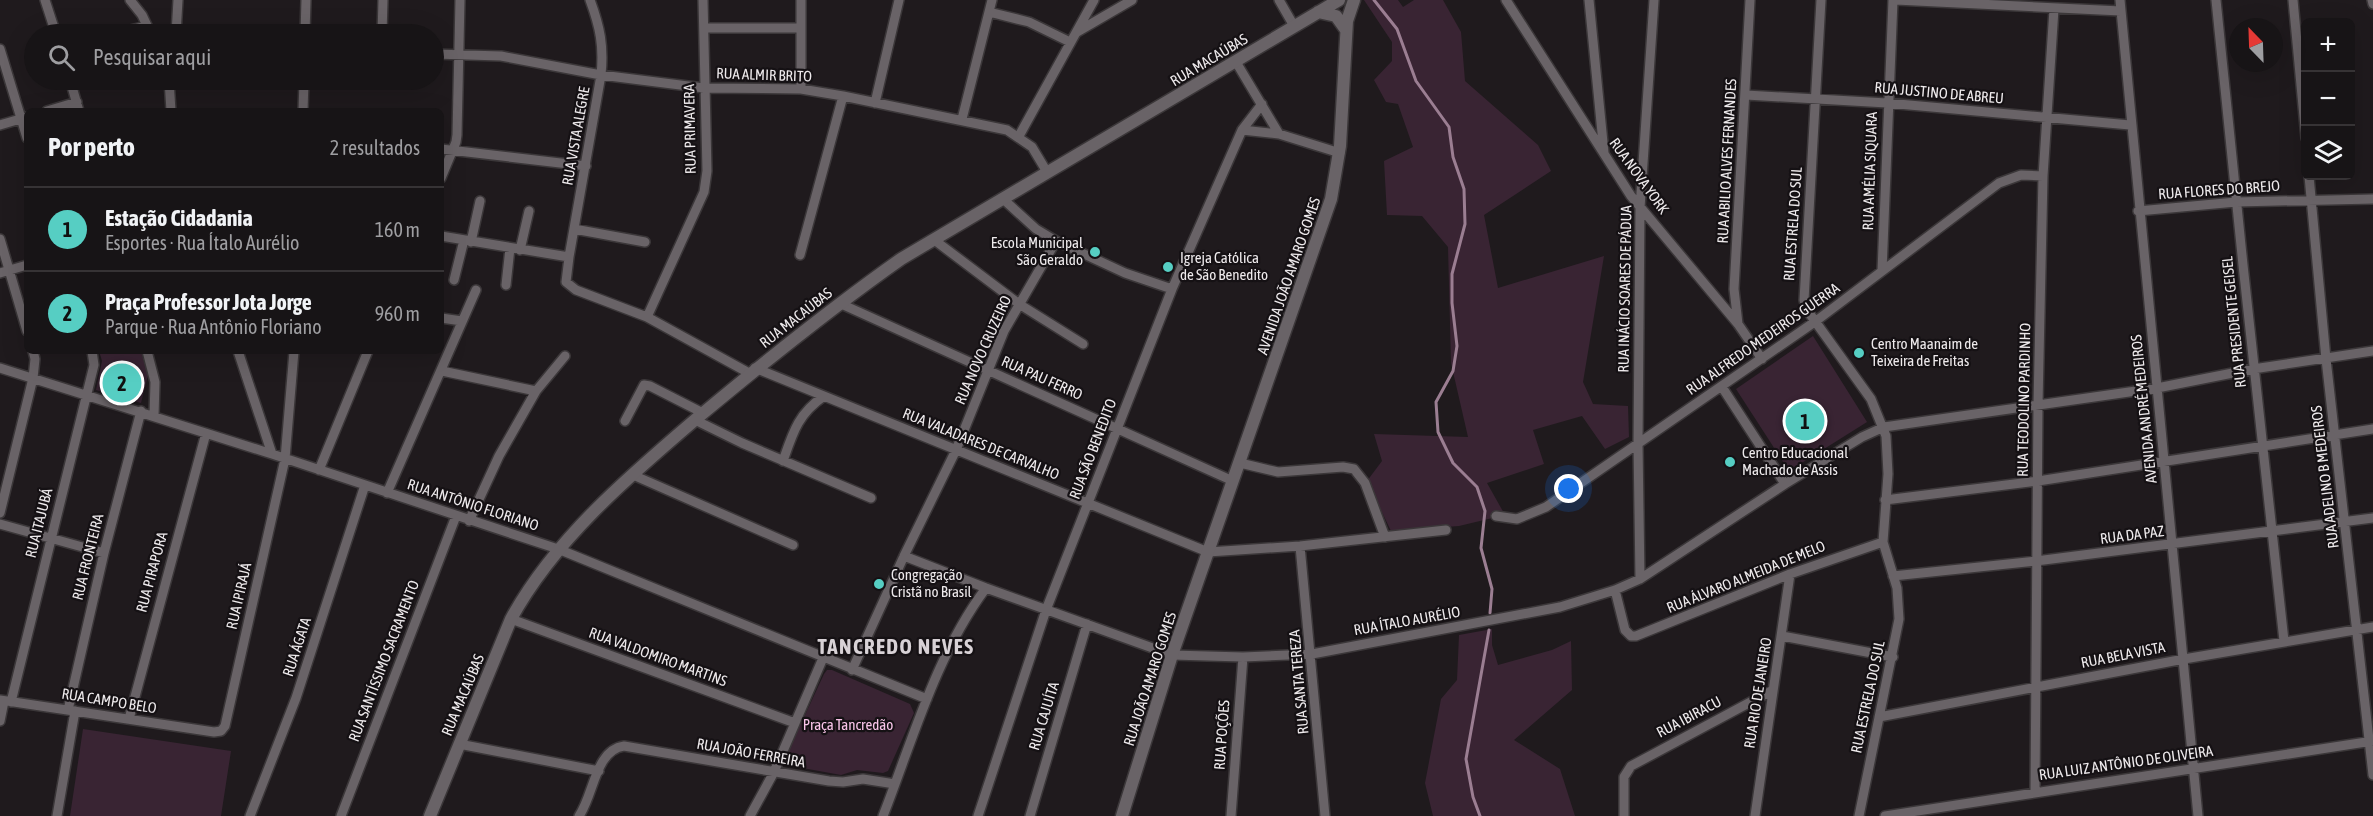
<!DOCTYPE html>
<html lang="pt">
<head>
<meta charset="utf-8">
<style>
	body { margin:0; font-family:"Asap Condensed",sans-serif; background:#242123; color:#f1f3f6 }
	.controls { position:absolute; right:18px; top:18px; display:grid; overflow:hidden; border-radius:9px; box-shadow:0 6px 24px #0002 }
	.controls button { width:54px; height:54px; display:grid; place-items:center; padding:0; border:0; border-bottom:2px solid #363335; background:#171416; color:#f1f3f6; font:30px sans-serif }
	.compass { position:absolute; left:2229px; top:18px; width:54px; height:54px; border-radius:50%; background:#171416; box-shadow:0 6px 24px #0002; rotate:337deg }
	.you { position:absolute; left:1569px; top:489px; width:21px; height:21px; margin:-15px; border:4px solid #fff; border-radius:50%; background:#1a73e8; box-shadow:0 0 0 9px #1a73e833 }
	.badge { display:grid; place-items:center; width:39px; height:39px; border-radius:50%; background:#56cec3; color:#111; font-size:20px; font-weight:700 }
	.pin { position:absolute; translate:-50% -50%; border:3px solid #fff; box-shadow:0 2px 6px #0006 }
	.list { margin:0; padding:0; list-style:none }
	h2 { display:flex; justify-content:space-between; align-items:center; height:78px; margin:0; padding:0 24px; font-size:26px }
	h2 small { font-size:20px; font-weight:400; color:#9e9ea1 }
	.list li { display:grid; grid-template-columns:39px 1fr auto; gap:18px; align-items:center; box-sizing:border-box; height:84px; padding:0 24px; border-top:2px solid #363335 }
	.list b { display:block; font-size:22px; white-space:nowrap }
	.list p { margin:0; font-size:20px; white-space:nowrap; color:#9e9ea1 }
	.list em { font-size:20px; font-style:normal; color:#9e9ea1 }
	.icon { flex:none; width:33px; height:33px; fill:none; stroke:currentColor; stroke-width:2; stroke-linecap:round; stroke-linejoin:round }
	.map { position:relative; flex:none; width:2373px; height:816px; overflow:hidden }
	.search { position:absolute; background:#171416; box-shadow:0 6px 24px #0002; left:24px; top:24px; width:420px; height:66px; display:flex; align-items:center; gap:15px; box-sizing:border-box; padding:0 21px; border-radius:33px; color:#9e9ea1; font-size:22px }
	.panel { position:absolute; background:#171416; box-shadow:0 6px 24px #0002; left:24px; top:108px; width:420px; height:246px; border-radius:9px }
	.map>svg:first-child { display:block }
	.green { fill:#392433 }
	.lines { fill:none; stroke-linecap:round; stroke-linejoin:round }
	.stream { stroke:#9b7e92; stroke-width:3 }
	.street-casing { stroke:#3b3739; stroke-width:12 }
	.secondary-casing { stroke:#3b3739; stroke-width:15 }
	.street { stroke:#696367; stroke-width:9 }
	.secondary { stroke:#696367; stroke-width:12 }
	.poi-dot { fill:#56cec3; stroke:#151114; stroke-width:2 }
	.labels { text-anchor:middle; stroke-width:4.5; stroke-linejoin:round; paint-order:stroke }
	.street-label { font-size:15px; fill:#eeeaec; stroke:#151114 }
	.poi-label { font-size:15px; fill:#eeeaec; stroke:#151114; text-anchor:start }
	.park-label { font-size:15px; fill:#f9c4e9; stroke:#151114 }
	.district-label { font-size:21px; font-weight:bold; letter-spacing:1.5px; fill:#d8d2d6; stroke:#151114 }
</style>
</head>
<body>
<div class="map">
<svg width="2373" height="816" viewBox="0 0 2373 816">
	<rect width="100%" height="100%" fill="#1f1a1d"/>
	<path class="green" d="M1364 0H1398L1403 7 1414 0H1443L1461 32 1465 81 1538 145 1551 171 1484 215 1498 288 1604 256 1583 382 1593 404 1628 406 1629 437 1605 449 1582 416 1533 430 1544 464 1487 483 1505 515 1459 526 1391 531 1367 481 1382 461 1374 434 1468 437 1451 363 1448 247 1422 216 1387 215 1384 161 1413 147 1398 104 1386 102 1374 80 1392 61V42Z
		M1813 336 1867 422 1789 471 1736 389Z
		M99 351H141L148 375 141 403 96 390 102 361Z
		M1492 629V645L1498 665 1552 650 1571 641 1572 690 1514 740 1560 769 1575 816H1433L1425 783 1441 699 1457 680 1459 635Z
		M827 670H832L910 704 914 713 888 771 883 773 857 770 841 775 786 765 785 758 824 674Z
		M83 729 231 751 221 816H70Z"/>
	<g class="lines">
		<path class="stream" d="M1374 0 1397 29 1416 81 1449 127 1453 157 1464 189 1465 224 1452 274V303L1457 346 1453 371 1436 402 1438 432 1453 463 1477 487 1485 511 1481 548 1492 589 1490 613
			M1480 816 1473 797 1466 759 1489 630"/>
		<defs>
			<path id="street" d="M45 0 56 34
				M130 0 142 15 151 34
				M590 0C600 27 604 46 601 75L569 257 566 282 576 290 647 317 749 373
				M801 0V89
				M1279 0 1294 26
				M1506 0 1631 196 1738 324 1762 359
				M1589 0 1604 153
				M1821 0 1804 300 1807 310 1871 399 1886 436 1888 474 1883 542 1897 588 1899 619 1859 816
				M1896 0 2121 11
				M2120 0 2198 816
				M2216 0C2237 214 2260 427 2284 641
				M2293 0 2306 138
				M2372 0 2373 4
				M989 12 1029 22 1070 42
				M704 28H801
				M1077 32 1132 0
				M113 34 147 26
				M176 34 178 0
				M305 34 306 0
				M382 34 383 0
				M0 49 27 138
				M434 54 501 56 601 75 704 88 801 89 843 96 1007 130 1032 147 1047 172
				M1236 62 1279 134
				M70 80 79 111
				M169 80 171 111
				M1746 95 1887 103 2130 125
				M875 103 899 0
				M47 111 77 102
				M303 111 304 80
				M962 119 992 0
				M0 125 27 117
				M1242 130 1279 134 1340 153
				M1019 136 1094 0
				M441 149 586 166
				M2309 176 2326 359 2373 775
				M441 178 456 142 457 135 460 0
				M1002 198 1036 229 1056 241 1125 273 1172 289
				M2138 211 2236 202 2373 199
				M574 229 645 242
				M441 236 569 257
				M0 239 27 331
				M933 239 1019 304 1083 344
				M471 242 480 201
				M520 250 529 211
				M800 255 843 96
				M1882 271 1893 0
				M0 273 27 265
				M454 280 464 240
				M506 285 510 248
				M839 303 1233 481
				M647 317 704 192 707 171 703 0
				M441 318 462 321
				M1738 324 1734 289 1750 0
				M147 351 155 382 154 416
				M238 351 272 454
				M0 368 272 454 558 549 927 699
				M755 368 1208 552 1300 546 1446 530
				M442 371 536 391
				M1722 387 1785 484
				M695 420 742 443 871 498
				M625 421 644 385 650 386 703 413
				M783 461C793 432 798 414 824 396
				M1240 463 1278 472 1343 467 1354 469 1365 483 1385 537
				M319 470 368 351
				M633 475 793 545
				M387 493 476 290
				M1885 500 2038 481 2373 429
				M0 513 33 378 35 359 33 351
				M1496 516 1517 519 1546 507 1816 321 1999 183 2021 175 2043 176
				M469 521 499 456 536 391 565 356
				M0 524 104 553
				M1300 546 1325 816
				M904 556 986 588 1172 655 1243 657 1312 654 1560 607 1615 590 1640 579 1785 484 1862 437 1884 427 2157 388 2253 369 2373 351
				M1893 576 2036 561 2373 518
				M1640 579 1638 444 1640 208 1654 0
				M1615 590 1625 630 1631 636H1636L1790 574 1883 542
				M511 619 795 723
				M1782 636 1893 657
				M852 670 904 556 956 450 1004 331 1056 241
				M0 700 214 732 221 731 225 726 285 459 294 351
				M11 702 94 365 92 351
				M68 710 104 553 141 411
				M1879 717 2184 659 2373 627
				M129 719 206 433
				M0 721 4 701
				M459 744 599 771
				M2035 792 2038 404 2043 176 2054 9
				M57 816 75 711
				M250 816 296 698 365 485
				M341 816 456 516
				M579 816C594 795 595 750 624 746L829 781 843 782 863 779 895 784
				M750 816 774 772 823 658
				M883 816C913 739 936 655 986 588
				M978 816 1046 610 1172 289 1242 130 1262 104
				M1030 816 1087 624
				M1231 816 1243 657
				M1624 816V777L1631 766 1773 690
				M1755 816 1790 574
				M1885 816 2373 741"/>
			<path id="secondary" d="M1318 12 1336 16 1346 30
				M430 816 511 619C554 540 628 477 696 419 763 363 830 309 901 259L1339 0
				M1122 816 1172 655 1331 199 1340 146 1347 21 1354 0"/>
		</defs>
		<use href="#street" class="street-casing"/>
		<use href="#secondary" class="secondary-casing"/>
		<use href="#street" class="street"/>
		<use href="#secondary" class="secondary"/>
	</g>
	<g class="poi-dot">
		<circle cx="1095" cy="252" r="6"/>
		<circle cx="1168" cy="267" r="6"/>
		<circle cx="1859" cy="353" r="6"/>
		<circle cx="1730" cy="462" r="6"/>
		<circle cx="879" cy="584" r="6"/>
	</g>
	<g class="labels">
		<g class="street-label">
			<text transform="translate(1209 60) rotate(-31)" y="5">RUA MACAÚBAS</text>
			<text transform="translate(764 75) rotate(2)" y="5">RUA ALMIR BRITO</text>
			<text transform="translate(1939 93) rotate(5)" y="5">RUA JUSTINO DE ABREU</text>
			<text transform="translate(690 129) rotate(-91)" y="5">RUA PRIMAVERA</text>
			<text transform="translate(576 136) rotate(-80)" y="5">RUA VISTA ALEGRE</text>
			<text transform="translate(1727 161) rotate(-87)" y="5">RUA ABILIO ALVES FERNANDES</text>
			<text transform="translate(1870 171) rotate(-88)" y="5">RUA AMÉLIA SIQUARA</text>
			<text transform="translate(1639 176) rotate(54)" y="5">RUA NOVA YORK</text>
			<text transform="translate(2219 190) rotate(-4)" y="5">RUA FLORES DO BREJO</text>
			<text transform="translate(1793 224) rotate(-86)" y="5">RUA ESTRELA DO SUL</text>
			<text transform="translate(1289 276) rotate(-71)" y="5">AVENIDA JOÃO AMARO GOMES</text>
			<text transform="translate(1625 289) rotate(-89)" y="5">RUA INÁCIO SOARES DE PÁDUA</text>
			<text transform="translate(796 318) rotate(-38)" y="5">RUA MACAÚBAS</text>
			<text transform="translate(2234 322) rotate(-96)" y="5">RUA PRESIDENTE GEISEL</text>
			<text transform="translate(1763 339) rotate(-35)" y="5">RUA ALFREDO MEDEIROS GUERRA</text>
			<text transform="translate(983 350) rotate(-66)" y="5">RUA NOVO CRUZEIRO</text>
			<text transform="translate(1042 378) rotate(24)" y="5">RUA PAU FERRO</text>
			<text transform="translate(2024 400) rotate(-89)" y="5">RUA TEODOLINO PARDINHO</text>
			<text transform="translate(2144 409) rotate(-96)" y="5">AVENIDA ANDRÉ MEDEIROS</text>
			<text transform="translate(981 444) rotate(22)" y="5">RUA VALADARES DE CARVALHO</text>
			<text transform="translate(1093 449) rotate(-69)" y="5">RUA SÃO BENEDITO</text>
			<text transform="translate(2325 477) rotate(-97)" y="5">RUA ADELINO B MEDEIROS</text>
			<text transform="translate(473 505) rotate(18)" y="5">RUA ANTÔNIO FLORIANO</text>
			<text transform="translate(39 523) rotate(-76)" y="5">RUA ITAJUBÁ</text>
			<text transform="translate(2132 535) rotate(-7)" y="5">RUA DA PAZ</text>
			<text transform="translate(88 557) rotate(-76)" y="5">RUA FRONTEIRA</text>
			<text transform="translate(152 572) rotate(-75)" y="5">RUA PIRAPORA</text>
			<text transform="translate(1746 577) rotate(-22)" y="5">RUA ÁLVARO ALMEIDA DE MELO</text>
			<text transform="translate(239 596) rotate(-77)" y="5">RUA IPIRAJÁ</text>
			<text transform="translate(1407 621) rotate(-10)" y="5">RUA ÍTALO AURÉLIO</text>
			<text transform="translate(297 647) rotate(-72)" y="5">RUA ÁGATA</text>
			<text transform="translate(2123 655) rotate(-11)" y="5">RUA BELA VISTA</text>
			<text transform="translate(658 657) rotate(20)" y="5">RUA VALDOMIRO MARTINS</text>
			<text transform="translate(384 661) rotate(-69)" y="5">RUA SANTÍSSIMO SACRAMENTO</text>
			<text transform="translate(1150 679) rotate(-72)" y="5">RUA JOÃO AMARO GOMES</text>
			<text transform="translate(1299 682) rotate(-95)" y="5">RUA SANTA TEREZA</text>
			<text transform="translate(1758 693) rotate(-81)" y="5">RUA RIO DE JANEIRO</text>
			<text transform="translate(463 695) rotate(-67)" y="5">RUA MACAÚBAS</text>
			<text transform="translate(1868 697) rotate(-78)" y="5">RUA ESTRELA DO SUL</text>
			<text transform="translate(109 701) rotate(9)" y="5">RUA CAMPO BELO</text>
			<text transform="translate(1044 716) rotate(-73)" y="5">RUA CAJUÍTA</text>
			<text transform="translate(1689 717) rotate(-28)" y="5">RUA IBIRACU</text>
			<text transform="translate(1222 735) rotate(-86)" y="5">RUA POÇÕES</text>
			<text transform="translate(751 753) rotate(10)" y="5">RUA JOÃO FERREIRA</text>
			<text transform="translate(2126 763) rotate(-8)" y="5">RUA LUIZ ANTÔNIO DE OLIVEIRA</text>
		</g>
		<g class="poi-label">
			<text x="1083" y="248" text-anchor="end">Escola Municipal<tspan x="1083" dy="17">São Geraldo</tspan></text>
			<text x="1180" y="263">Igreja Católica<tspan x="1180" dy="17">de São Benedito</tspan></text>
			<text x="1871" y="349">Centro Maanaim de<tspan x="1871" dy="17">Teixeira de Freitas</tspan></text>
			<text x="1742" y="458">Centro Educacional<tspan x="1742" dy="17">Machado de Assis</tspan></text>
			<text x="891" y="580">Congregação<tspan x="891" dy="17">Cristã no Brasil</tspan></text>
		</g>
		<g class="park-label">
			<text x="848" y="730">Praça Tancredão</text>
		</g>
		<g class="district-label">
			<text x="896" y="654">TANCREDO NEVES</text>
		</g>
	</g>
</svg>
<div class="controls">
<button>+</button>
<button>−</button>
<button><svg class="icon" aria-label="layers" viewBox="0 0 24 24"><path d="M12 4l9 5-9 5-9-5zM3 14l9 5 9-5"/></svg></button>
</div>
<svg class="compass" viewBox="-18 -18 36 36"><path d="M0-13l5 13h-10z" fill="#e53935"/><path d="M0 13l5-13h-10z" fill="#9e9ea1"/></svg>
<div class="you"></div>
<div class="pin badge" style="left:1805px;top:421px">1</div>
<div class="pin badge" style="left:122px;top:383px">2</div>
<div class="search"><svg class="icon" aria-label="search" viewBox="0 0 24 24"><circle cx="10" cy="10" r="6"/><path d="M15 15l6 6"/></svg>Pesquisar aqui</div>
<section class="panel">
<h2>Por perto<small>2 resultados</small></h2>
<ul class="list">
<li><span class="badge">1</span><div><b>Estação Cidadania</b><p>Esportes · Rua Ítalo Aurélio</p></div><em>160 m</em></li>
<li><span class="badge">2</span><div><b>Praça Professor Jota Jorge</b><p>Parque · Rua Antônio Floriano</p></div><em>960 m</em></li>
</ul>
</section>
</div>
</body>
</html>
